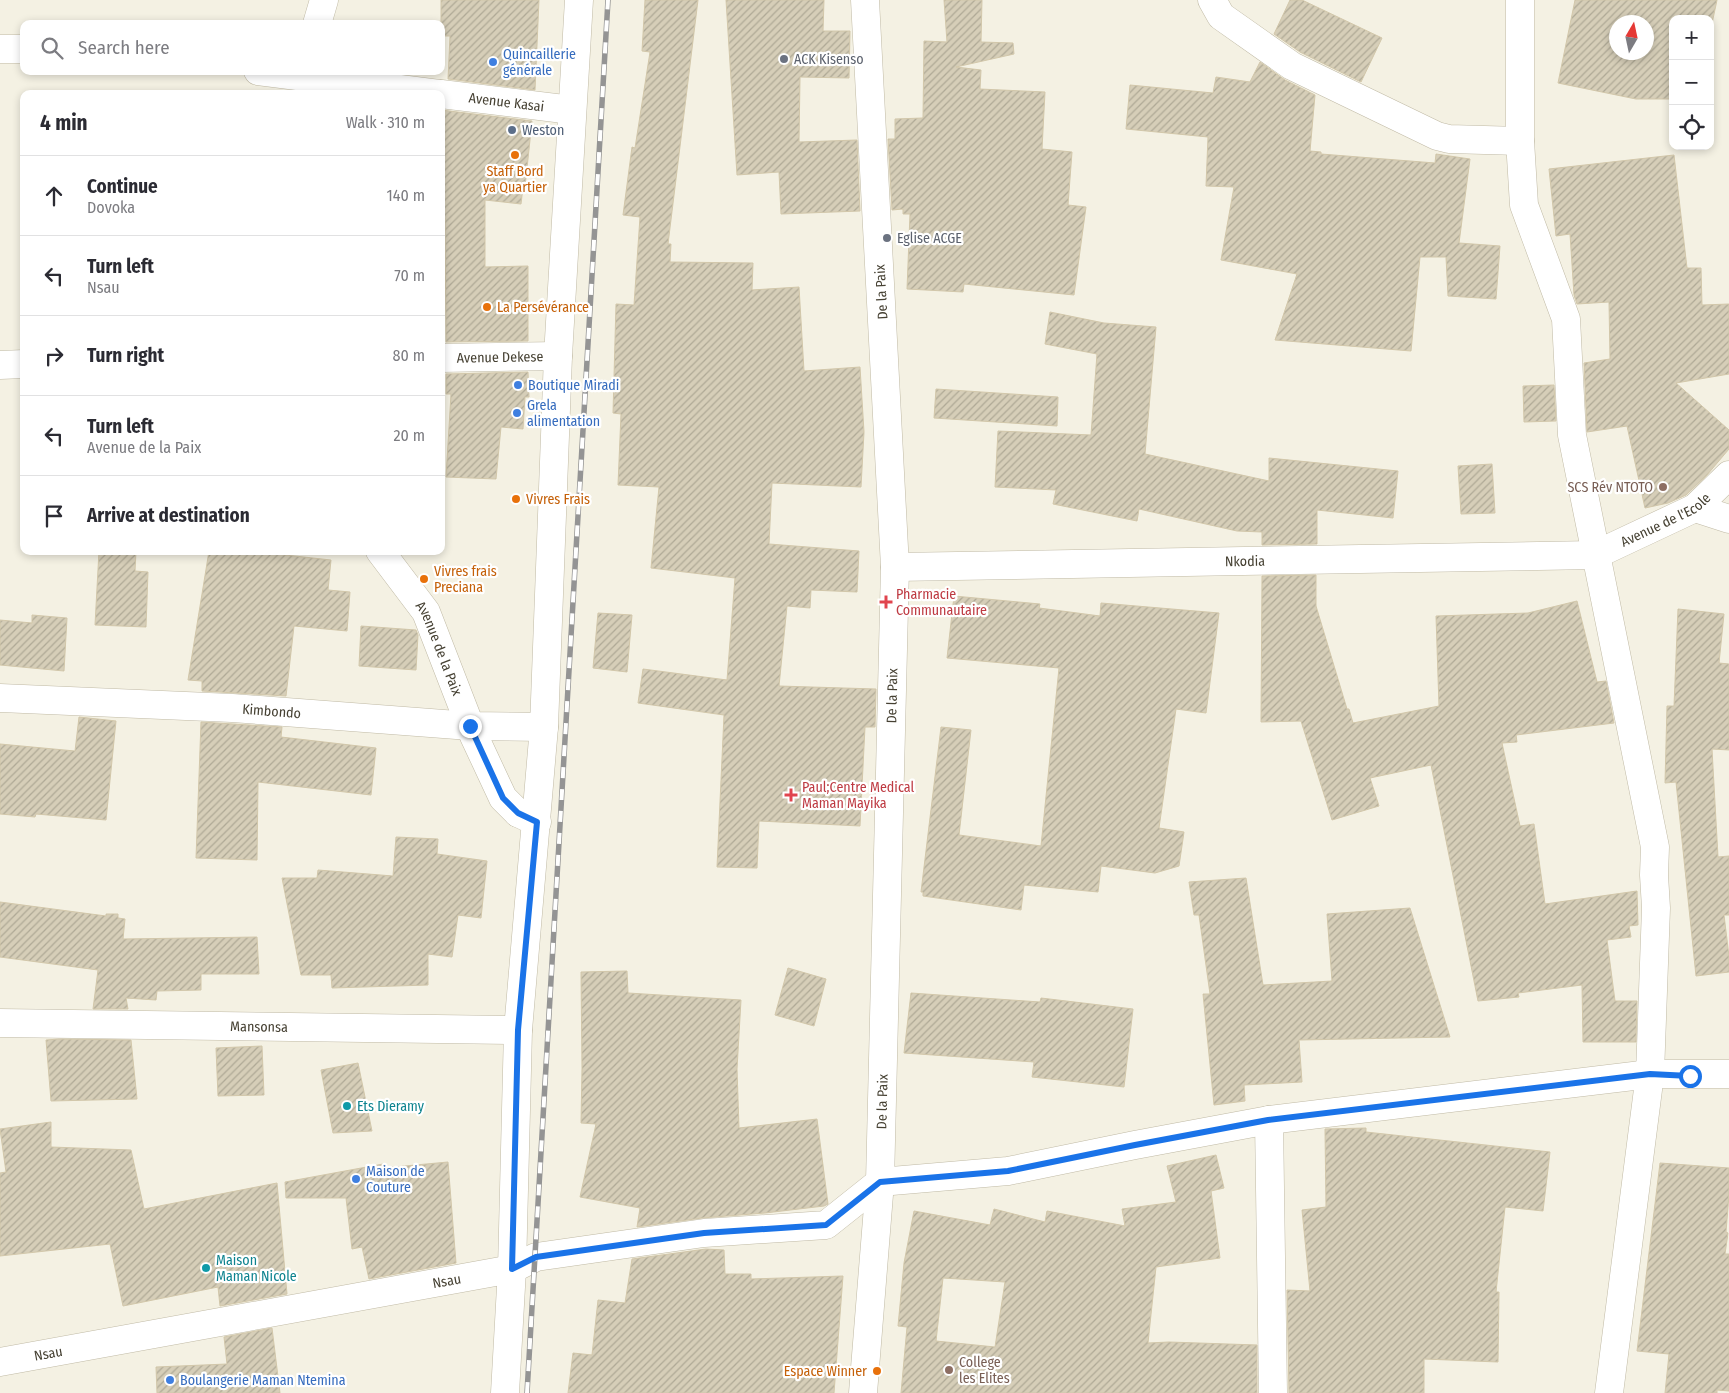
<!DOCTYPE html>
<html lang="en">
<head>
<meta charset="utf-8">
<style>
	body { margin:0; font-family:"Fira Sans Condensed",sans-serif; background:#f2f2f3; color:#2b2b33 }
	.controls { position:absolute; right:15px; top:15px; display:grid; overflow:hidden; border-radius:10px; box-shadow:0 2px 8px #0003 }
	.controls button { width:45px; height:45px; display:grid; place-items:center; padding:0; border:0; border-bottom:1px solid #e1e1e2; background:#fff; color:#2b2b33; font:25px sans-serif }
	.compass { position:absolute; left:1609px; top:15px; width:45px; height:45px; border-radius:50%; background:#fff; box-shadow:0 2px 8px #0003; rotate:9deg }
	.stop { position:absolute; width:15px; height:15px; margin:-11px; border:4px solid #1a73e8; border-radius:50%; background:#fff }
	.stop.end { background:#1a73e8; border-color:#fff; box-shadow:0 1px 5px #0008 }
	.list { margin:0; padding:0; list-style:none }
	h2 { display:flex; justify-content:space-between; align-items:center; height:65px; margin:0; padding:0 20px; font-size:21px }
	h2 small { font-size:16px; font-weight:400; color:#7c7c81 }
	.list li { display:grid; grid-template-columns:32px 1fr auto; gap:15px; align-items:center; box-sizing:border-box; height:80px; padding:0 20px; border-top:1px solid #e1e1e2 }
	.list b { display:block; font-size:19px; white-space:nowrap }
	.list p { margin:0; font-size:16px; white-space:nowrap; color:#7c7c81 }
	.list em { font-size:16px; font-style:normal; color:#7c7c81 }
	.icon { flex:none; width:28px; height:28px; fill:none; stroke:currentColor; stroke-width:2; stroke-linecap:round; stroke-linejoin:round }
	.map { position:relative; flex:none; width:1729px; height:1393px; overflow:hidden }
	.search { position:absolute; background:#fff; box-shadow:0 2px 8px #0003; left:20px; top:20px; width:425px; height:55px; display:flex; align-items:center; gap:12px; box-sizing:border-box; padding:0 18px; border-radius:10px; color:#7c7c81; font-size:19px }
	.panel { position:absolute; background:#fff; box-shadow:0 2px 8px #0003; left:20px; top:90px; width:425px; height:465px; border-radius:10px }
	.map>svg:first-child { display:block }
	.building { fill:url(#building-hatch); stroke:#d2c7aa; fill-rule:evenodd }
	.lines { fill:none; stroke-linecap:round; stroke-linejoin:round }
	.minor-casing { stroke:#c0baa5; stroke-width:29 }
	.tertiary-casing { stroke:#c0baa5; stroke-width:29 }
	.minor { stroke:#fff; stroke-width:28 }
	.tertiary { stroke:#fff; stroke-width:28 }
	.rail-casing { stroke:#949494; stroke-width:5.5 }
	.rail { stroke:#fff; stroke-width:4; stroke-dasharray:11; stroke-linecap:butt }
	.route { stroke:#1a73e8; stroke-width:6 }
	.worship-dot { fill:#6b7280; stroke:#fff; stroke-width:2 }
	.shop-dot { fill:#3f7fe0; stroke:#fff; stroke-width:2 }
	.service-dot { fill:#5c6f8a; stroke:#fff; stroke-width:2 }
	.food-dot { fill:#e8710a; stroke:#fff; stroke-width:2 }
	.education-dot { fill:#8d6e63; stroke:#fff; stroke-width:2 }
	.health-dot { fill:#e0444e; stroke:#fff; stroke-width:2 }
	.culture-dot { fill:#0f9aa8; stroke:#fff; stroke-width:2 }
	.labels { text-anchor:middle; stroke-width:4.5; stroke-linejoin:round; paint-order:stroke }
	.shop-label { font-size:14px; fill:#366cbe; stroke:#fff; text-anchor:start }
	.worship-label { font-size:14px; fill:#5b616d; stroke:#fff; text-anchor:start }
	.street-label { font-size:14px; fill:#464133; stroke:#fff }
	.service-label { font-size:14px; fill:#4e5e75; stroke:#fff; text-anchor:start }
	.food-label { font-size:14px; fill:#c56008; stroke:#fff; text-anchor:start }
	.education-label { font-size:14px; fill:#785e54; stroke:#fff; text-anchor:end }
	.health-label { font-size:14px; fill:#be3a42; stroke:#fff; text-anchor:start }
	.culture-label { font-size:14px; fill:#0d838f; stroke:#fff; text-anchor:start }
</style>
</head>
<body>
<div class="map">
<svg width="1729" height="1393" viewBox="0 0 1729 1393">
	<defs>
		<pattern id="building-hatch" width="6" height="6" patternUnits="userSpaceOnUse" patternTransform="scale(1.25)"><rect width="6" height="6" fill="#d6ceb8"/><path d="M-1 1l2-2M0 6l6-6M5 7l2-2" fill="none" stroke="#afa996"/></pattern>
	</defs>
	<rect width="100%" height="100%" fill="#f4f1e3"/>
	<path class="building" d="M441 0H539L535 90 448 79 450 36H441Z
		M645 0H698L668 244H671L670 262 753 263 752 290 799 287 804 371 860 367 864 432 861 487 772 483 769 544 859 551 857 592 811 590 810 608 787 606 779 686 876 689 875 727H865L860 826 759 821 757 868 717 867 724 715 638 703 643 669 727 680 735 578 651 568 659 487 618 485 621 414 613 413 616 304 634 305 640 217 623 215 632 147 635 148 650 52 642 51Z
		M726 0H824L823 31H850L849 78 800 77 799 142 857 140 860 211 781 214 779 172 737 175Z
		M944 0H982L981 42 1013 43 1014 54 956 67 981 70 980 89 1045 92 1042 149 1072 152 1068 205 1086 207 1074 295 964 284 963 292 907 289 910 214H903V209L892 210 888 139H895V119L923 118 924 41 947 42Z
		M1290 0H1302L1382 38 1361 82 1300 52 1274 34Z
		M1575 0H1717L1710 33V19H1673V99H1636L1558 83ZM1616 22H1646V52H1616Z
		M1260 62 1285 80 1315 95 1310 151 1321 152V154L1435 163 1436 154 1470 159 1459 243 1500 246 1496 299 1448 296 1446 257H1420L1411 351 1275 340 1297 274 1221 260 1234 187 1206 186 1208 137 1126 129 1130 85 1213 93 1216 77 1250 82Z
		M441 110 532 121 525 187H523L521 204 485 200V267L528 266V341L446 342 445 218H441Z
		M1674 155 1687 268H1701L1702 305 1729 304V374L1676 383 1729 430V449L1707 475 1686 495 1668 503 1645 508 1627 426 1587 432 1584 363 1610 359 1609 302 1577 304 1574 295 1570 234 1556 236 1549 169Z
		M1050 312 1104 323 1156 327 1145 454 1269 481V458L1398 471 1393 518 1317 510V544L1262 545V532L1237 531 1139 509 1137 521 1053 504 1056 490 995 487 998 431 1091 435 1097 354 1045 344Z
		M528 372 529 397H525L523 429 501 427 496 479 446 477 451 394H446V374Z
		M1554 385 1556 421 1524 422 1523 386Z
		M936 389 1058 397 1057 426 934 418Z
		M1492 464 1495 513 1461 514 1458 466Z
		M99 551H136L135 571 148 572 146 627 95 625Z
		M209 551H249L331 560 328 590 350 592 347 631 294 626 286 696 202 691V681L188 680Z
		M1316 575V606L1347 709H1349L1353 723 1439 706 1436 616 1528 613 1577 601 1597 682 1606 681 1614 723 1516 735 1517 742 1502 743 1520 826 1534 824 1545 904 1637 891 1638 925 1629 926 1631 937 1607 940 1615 1001H1637L1636 1042H1583L1582 985 1518 993 1519 997 1478 1001 1431 765 1370 778 1379 806 1332 820 1301 721 1261 722 1262 576Z
		M954 596 1040 604 1039 608 1100 616 1101 603 1219 613 1206 713 1176 709 1159 828 1184 832 1179 866 1155 873 1101 866 1098 892 1024 885 1021 910 923 896V892H921L941 727 971 730 959 835 1041 846 1059 668 947 658Z
		M1678 609 1724 614 1719 663 1729 664V750L1712 749 1718 857 1729 856V915H1724L1729 956V972L1696 976 1676 782 1665 783 1667 706H1674Z
		M598 613 632 615 627 672 593 668Z
		M32 615 67 618 64 671 0 665V620L32 623Z
		M361 626 416 630 418 635 416 670 359 666Z
		M79 717 116 721 106 820 36 814 35 817 0 814V744L75 751Z
		M201 722 282 727 281 737 376 748 371 795 258 782 257 860 196 858Z
		M396 837 438 839 437 854 487 861 481 918 458 915 452 957 428 954V985L332 988 331 975H301L282 878H317L318 870 393 876Z
		M1246 878 1263 985 1332 981 1327 914 1410 908 1450 1037 1299 1040 1302 1082 1244 1085 1245 1101 1214 1105 1203 994H1210L1199 915H1194L1189 882Z
		M0 902 106 916V914H118V918L125 919 123 939 257 937 259 974H201V990L157 991 156 1000 126 998 128 1009H93L98 970 0 957Z
		M788 968 826 979 814 1026 775 1015Z
		M627 971 628 993 741 1000 737 1069 739 1128 817 1119 828 1204 824 1206 765 1213 702 1218 637 1227 640 1208 580 1197 596 1124 581 1123 582 1068 581 972Z
		M911 993 1040 1002 1041 998 1133 1009 1124 1087 1032 1077 1034 1062 904 1053Z
		M59 1039 131 1040 137 1099 51 1101 46 1040Z
		M262 1046 264 1095 218 1096 216 1048Z
		M358 1063 372 1131 333 1133 321 1070Z
		M51 1122V1147L131 1150 144 1209 277 1183 287 1294 220 1306 218 1287 123 1306 110 1244 0 1256V1173L6 1172 0 1129Z
		M1366 1128V1132L1550 1152 1543 1211 1505 1207 1496 1292H1499L1498 1362 1424 1359V1393H1289L1287 1290 1310 1291 1302 1210 1326 1207 1325 1129Z
		M1216 1155 1224 1188 1211 1191 1220 1258 1156 1267 1148 1343 1169 1342 1257 1345V1393H901L907 1327 898 1326 904 1263 914 1211 990 1225 994 1209 1045 1222 1047 1211 1125 1226 1122 1209 1176 1202 1167 1166ZM943 1278 1005 1282 995 1347 936 1341Z
		M448 1162 456 1263 369 1279 362 1247 352 1249 346 1198H286L285 1182 383 1164V1168Z
		M1660 1163 1729 1168V1195L1726 1232 1728 1233 1725 1254H1729V1391L1717 1390V1393H1665L1669 1354 1637 1351Z
		M706 1249 724 1250 725 1274H751V1279L843 1276 834 1393H568L573 1353 592 1355 598 1300 625 1303 632 1259Z
		M272 1328 280 1393H157L156 1367 227 1364 224 1337Z"/>
	<g class="lines">
		<defs>
			<g id="minor">
				<path d="M1212 0 1221 16 1292 66 1437 136 1449 139 1520 141"/>
				<path d="M1520 0V141L1524 205 1566 319 1572 435 1655 847 1654 875 1656 908 1650 1074 1609 1393"/>
				<path d="M317 24 324 0"/>
				<path d="M0 49H24"/>
				<path d="M258 71 439 94"/>
				<path id="s1" d="M441 94 572 110"/>
				<path id="s2" d="M441 358 558 356"/>
				<path d="M0 365 24 364"/>
				<path d="M1695 508 1729 519"/>
				<path id="s3" d="M380 551 426 612 474 736 503 798 518 813"/>
				<path id="s4" d="M895 567 1595 555 1695 508 1729 475"/>
				<path id="s5" d="M0 698 232 708 470 726 544 727"/>
				<path id="s6" d="M0 1023 518 1030"/>
				<path d="M1269 1120 1273 1393"/>
				<path id="s7" d="M0 1362 512 1269 536 1257 704 1233 826 1225 880 1182 1008 1171 1135 1145 1269 1120 1650 1074H1729"/>
				<path d="M505 1393 512 1269 518 1030 544 727 558 356 579 0"/>
			</g>
			<g id="tertiary">
				<path d="M518 813 537 822"/>
				<path id="s8" d="M863 1393 880 1182 895 567 865 0"/>
			</g>
		</defs>
		<use href="#minor" class="minor-casing"/>
		<use href="#tertiary" class="tertiary-casing"/>
		<use href="#minor" class="minor"/>
		<use href="#tertiary" class="tertiary"/>
		<defs>
			<path id="rail" d="M527 1393 608 0"/>
		</defs>
		<use href="#rail" class="rail-casing"/>
		<use href="#rail" class="rail"/>
	</g>
	<g class="lines">
		<path class="route" d="M470 726 503 798 518 813 537 822 518 1030 512 1269 536 1257 704 1233 826 1225 880 1182 1008 1171 1135 1145 1268 1120 1650 1074 1690 1076"/>
	</g>
	<g class="worship-dot">
		<circle cx="784" cy="59" r="5"/>
		<circle cx="887" cy="238" r="5"/>
	</g>
	<g class="shop-dot">
		<circle cx="493" cy="62" r="5"/>
		<circle cx="518" cy="385" r="5"/>
		<circle cx="517" cy="413" r="5"/>
		<circle cx="356" cy="1179" r="5"/>
		<circle cx="170" cy="1380" r="5"/>
	</g>
	<circle class="service-dot" cx="512" cy="130" r="5"/>
	<g class="food-dot">
		<circle cx="515" cy="155" r="5"/>
		<circle cx="487" cy="307" r="5"/>
		<circle cx="516" cy="499" r="5"/>
		<circle cx="424" cy="579" r="5"/>
		<circle cx="877" cy="1371" r="5"/>
	</g>
	<g class="education-dot">
		<circle cx="1663" cy="487" r="5"/>
		<circle cx="949" cy="1370" r="5"/>
	</g>
	<g class="health-dot">
		<path d="M883.5 594.5h5v5h5v5h-5v5h-5v-5h-5v-5h5z"/>
		<path d="M788.5 787.5h5v5h5v5h-5v5h-5v-5h-5v-5h5z"/>
	</g>
	<g class="culture-dot">
		<circle cx="347" cy="1106" r="5"/>
		<circle cx="206" cy="1268" r="5"/>
	</g>
	<g class="labels">
		<g class="shop-label">
			<text x="503" y="59">Quincaillerie<tspan x="503" dy="16">générale</tspan></text>
			<text x="528" y="390">Boutique Miradi</text>
			<text x="527" y="410">Grela<tspan x="527" dy="16">alimentation</tspan></text>
			<text x="366" y="1176">Maison de<tspan x="366" dy="16">Couture</tspan></text>
			<text x="180" y="1385">Boulangerie Maman Ntemina</text>
		</g>
		<g class="worship-label">
			<text x="794" y="64">ACK Kisenso</text>
			<text x="897" y="243">Eglise ACGE</text>
		</g>
		<g class="street-label">
			<text dy="5" stroke="none"><textPath href="#s1" startOffset="66">Avenue Kasai</textPath></text>
			<text transform="translate(881 292) rotate(-93)" y="5">De la Paix</text>
			<text dy="5" stroke="none"><textPath href="#s2" startOffset="59">Avenue Dekese</textPath></text>
			<text dy="5" stroke="none"><textPath href="#s4" startOffset="779">Avenue de l'Ecole</textPath></text>
			<text dy="5" stroke="none"><textPath href="#s4" startOffset="350">Nkodia</textPath></text>
			<text dy="5" stroke="none"><textPath href="#s3" startOffset="115">Avenue de la Paix</textPath></text>
			<text dy="5" stroke="none"><textPath href="#s8" startOffset="698">De la Paix</textPath></text>
			<text dy="5" stroke="none"><textPath href="#s5" startOffset="272">Kimbondo</textPath></text>
			<text dy="5" stroke="none"><textPath href="#s6" startOffset="259">Mansonsa</textPath></text>
			<text dy="5" stroke="none"><textPath href="#s8" startOffset="292">De la Paix</textPath></text>
			<text dy="5" stroke="none"><textPath href="#s7" startOffset="454">Nsau</textPath></text>
			<text dy="5" stroke="none"><textPath href="#s7" startOffset="49">Nsau</textPath></text>
		</g>
		<g class="service-label">
			<text x="522" y="135">Weston</text>
		</g>
		<g class="food-label">
			<text x="515" y="176" text-anchor="middle">Staff Bord<tspan x="515" dy="16">ya Quartier</tspan></text>
			<text x="497" y="312">La Persévérance</text>
			<text x="526" y="504">Vivres Frais</text>
			<text x="434" y="576">Vivres frais<tspan x="434" dy="16">Preciana</tspan></text>
			<text x="867" y="1376" text-anchor="end">Espace Winner</text>
		</g>
		<g class="education-label">
			<text x="1653" y="492">SCS Rév NTOTO</text>
			<text x="959" y="1367" text-anchor="start">College<tspan x="959" dy="16">les Elites</tspan></text>
		</g>
		<g class="health-label">
			<text x="896" y="599">Pharmacie<tspan x="896" dy="16">Communautaire</tspan></text>
			<text x="802" y="792">Paul;Centre Medical<tspan x="802" dy="16">Maman Mayika</tspan></text>
		</g>
		<g class="culture-label">
			<text x="357" y="1111">Ets Dieramy</text>
			<text x="216" y="1265">Maison<tspan x="216" dy="16">Maman Nicole</tspan></text>
		</g>
	</g>
</svg>
<div class="controls">
<button>+</button>
<button>−</button>
<button><svg class="icon" aria-label="locate" viewBox="0 0 24 24"><circle cx="12" cy="12" r="6"/><path d="M12 2v4M12 18v4M2 12h4M18 12h4"/></svg></button>
</div>
<svg class="compass" viewBox="-18 -18 36 36"><path d="M0-13l5 13h-10z" fill="#e53935"/><path d="M0 13l5-13h-10z" fill="#7c7c81"/></svg>
<div class="stop" style="left:1690px;top:1076px"></div>
<div class="stop end" style="left:470px;top:726px"></div>
<div class="search"><svg class="icon" aria-label="search" viewBox="0 0 24 24"><circle cx="10" cy="10" r="6"/><path d="M15 15l6 6"/></svg>Search here</div>
<section class="panel">
<h2>4 min<small>Walk · 310 m</small></h2>
<ul class="list">
<li><svg class="icon" aria-label="ahead" viewBox="0 0 24 24"><path d="M12 20V5M6 11l6-6 6 6"/></svg><div><b>Continue</b><p>Dovoka</p></div><em>140 m</em></li>
<li><svg class="icon" aria-label="left" viewBox="0 0 24 24"><path d="M17 20v-9H6M10 6l-5 5 5 5"/></svg><div><b>Turn left</b><p>Nsau</p></div><em>70 m</em></li>
<li><svg class="icon" aria-label="right" viewBox="0 0 24 24"><path d="M7 20v-9h11M14 6l5 5-5 5"/></svg><div><b>Turn right</b></div><em>80 m</em></li>
<li><svg class="icon" aria-label="left" viewBox="0 0 24 24"><path d="M17 20v-9H6M10 6l-5 5 5 5"/></svg><div><b>Turn left</b><p>Avenue de la Paix</p></div><em>20 m</em></li>
<li><svg class="icon" aria-label="arrive" viewBox="0 0 24 24"><path d="M6 21V4h12l-3 4 3 4H6"/></svg><div><b>Arrive at destination</b></div></li>
</ul>
</section>
</div>
</body>
</html>
